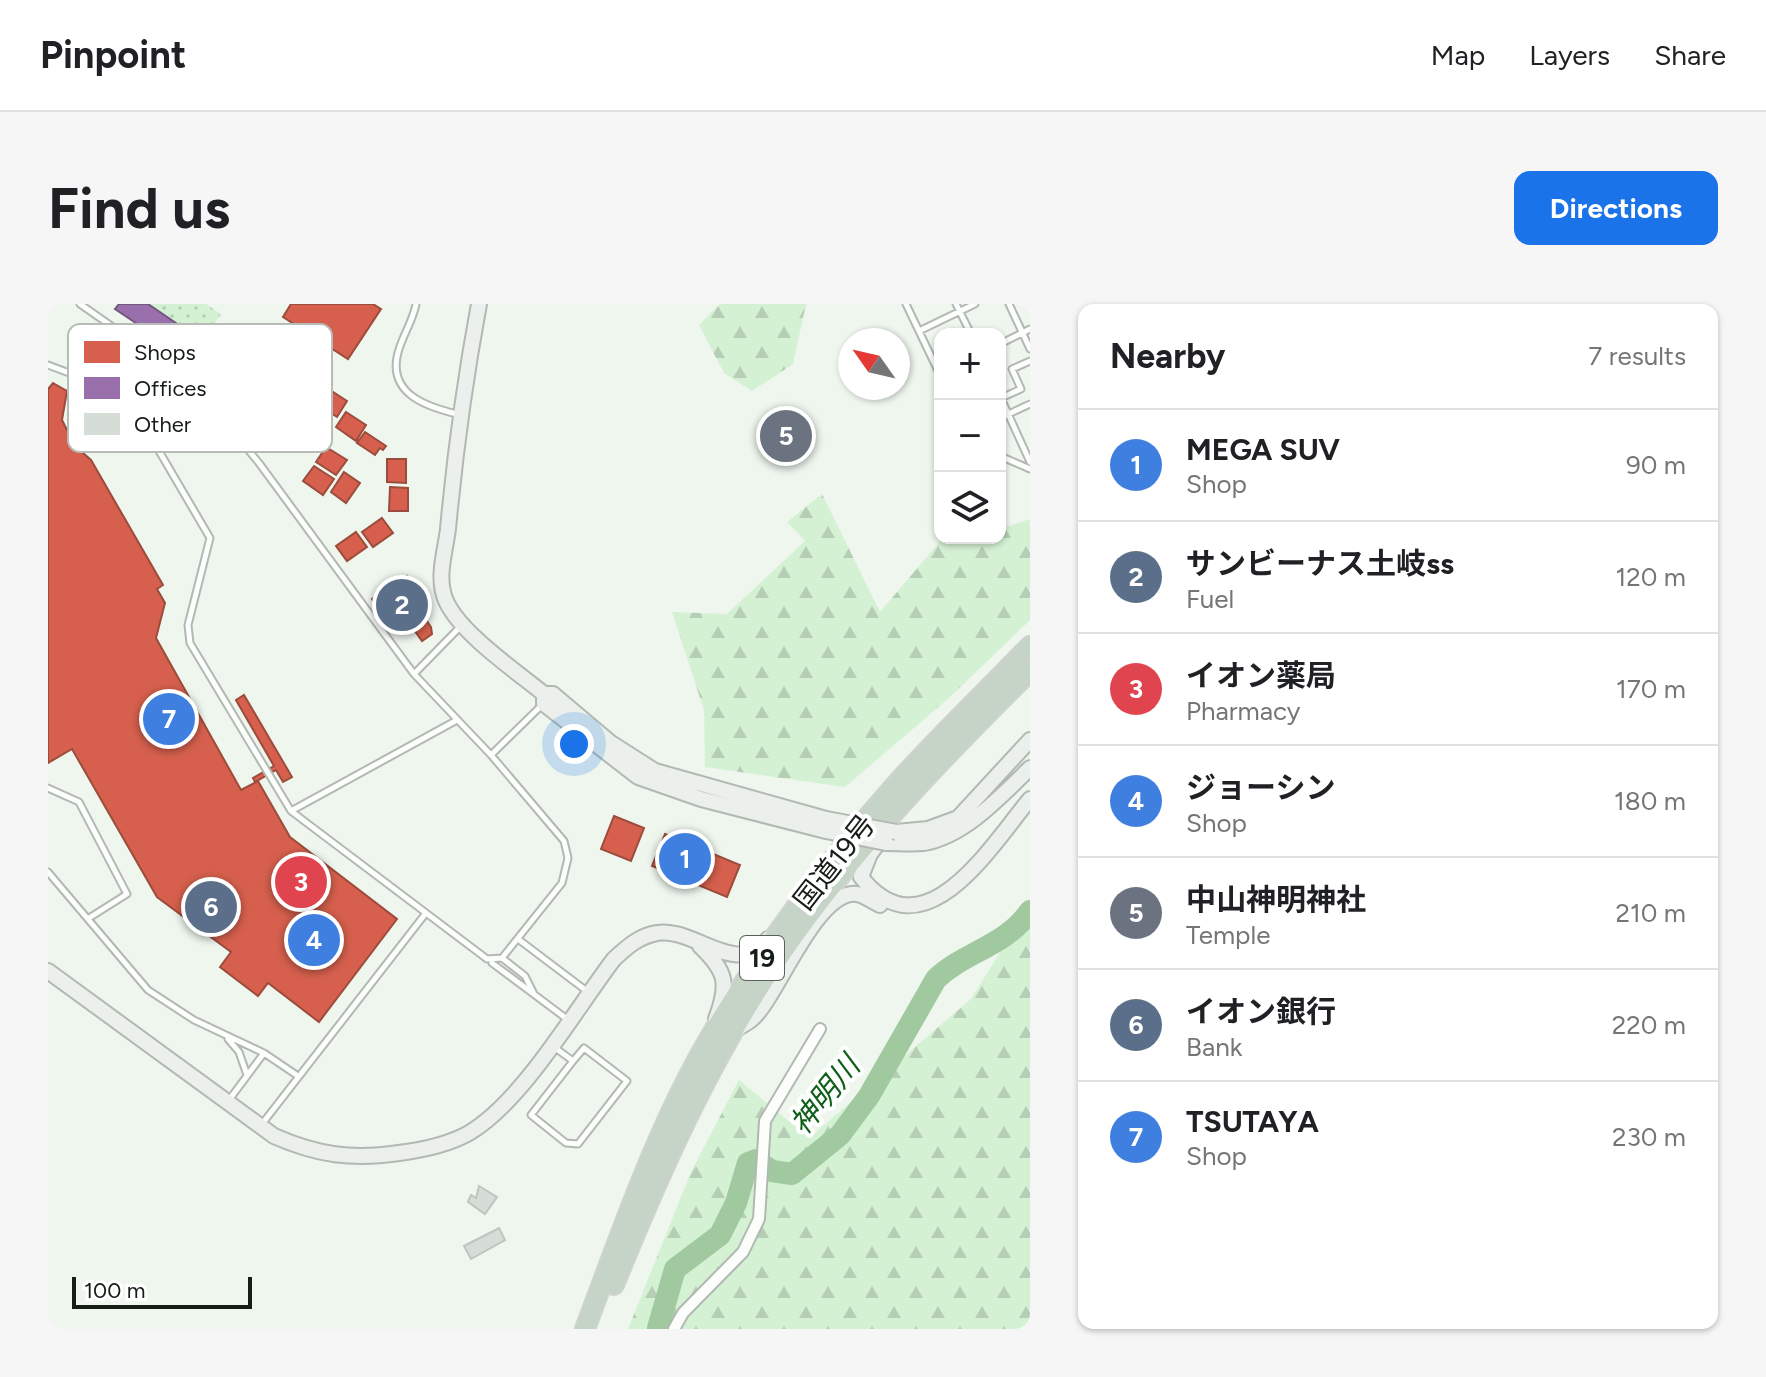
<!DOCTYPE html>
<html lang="en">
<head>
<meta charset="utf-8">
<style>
	body { margin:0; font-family:Figtree,"Noto Sans JP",sans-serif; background:#f6f6f6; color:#202124 }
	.controls { position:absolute; right:24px; top:24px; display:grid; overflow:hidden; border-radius:16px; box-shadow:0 2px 6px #0004 }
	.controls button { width:72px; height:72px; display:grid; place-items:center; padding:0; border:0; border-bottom:2px solid #e0e0e0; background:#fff; color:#202124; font:40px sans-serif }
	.compass { position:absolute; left:790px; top:24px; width:72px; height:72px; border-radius:50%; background:#fff; box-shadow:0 2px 6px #0004; rotate:304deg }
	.scale { position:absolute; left:24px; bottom:20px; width:180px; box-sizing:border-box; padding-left:8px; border:4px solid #161c16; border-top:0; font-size:22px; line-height:28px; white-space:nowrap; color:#161c16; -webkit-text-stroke:6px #fff; paint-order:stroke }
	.you { position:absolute; left:526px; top:440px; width:28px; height:28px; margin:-20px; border:6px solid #fff; border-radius:50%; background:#1a73e8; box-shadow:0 0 0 12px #1a73e833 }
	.badge { display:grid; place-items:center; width:52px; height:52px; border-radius:50%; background:#1a73e8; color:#fff; font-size:26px; font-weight:700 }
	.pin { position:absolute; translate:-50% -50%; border:4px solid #fff; box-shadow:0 2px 8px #0006 }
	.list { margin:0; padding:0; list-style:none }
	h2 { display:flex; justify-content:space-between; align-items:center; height:104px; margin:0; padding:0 32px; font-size:34px }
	h2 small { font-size:26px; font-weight:400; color:#757577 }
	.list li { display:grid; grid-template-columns:52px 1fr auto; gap:24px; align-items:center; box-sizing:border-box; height:112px; padding:0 32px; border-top:2px solid #e0e0e0 }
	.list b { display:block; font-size:30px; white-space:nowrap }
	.list p { margin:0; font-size:26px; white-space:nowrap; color:#757577 }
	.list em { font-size:26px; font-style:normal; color:#757577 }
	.icon { flex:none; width:44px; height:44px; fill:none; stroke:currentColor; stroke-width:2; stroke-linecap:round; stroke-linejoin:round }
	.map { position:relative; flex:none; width:982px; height:1025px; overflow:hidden; border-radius:16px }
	header { display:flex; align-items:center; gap:48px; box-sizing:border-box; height:112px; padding:0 40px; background:#fff; border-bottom:2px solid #e0e0e0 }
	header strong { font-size:38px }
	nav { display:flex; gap:44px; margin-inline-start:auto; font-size:28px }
	.intro { display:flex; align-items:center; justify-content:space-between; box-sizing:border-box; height:192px; padding:0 48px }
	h1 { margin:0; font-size:56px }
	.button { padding:20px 36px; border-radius:16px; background:#1a73e8; color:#fff; font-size:28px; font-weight:700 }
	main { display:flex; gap:48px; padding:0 48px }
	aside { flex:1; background:#fff; border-radius:16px; box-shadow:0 2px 6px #0004 }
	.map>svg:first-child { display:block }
	.forest { fill:url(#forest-firs) }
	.park { fill:url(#park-dots) }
	.shops { fill:#d6604d; stroke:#9c4c3c; stroke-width:2 }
	.offices { fill:#9970ab; stroke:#72577e; stroke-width:2 }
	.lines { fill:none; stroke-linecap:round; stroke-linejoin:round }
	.river { stroke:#a0c9a0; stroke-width:22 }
	.building { fill:#d6dcd6; stroke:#bfc4bf; stroke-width:2 }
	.lane-casing { stroke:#b2b8b2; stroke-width:9 }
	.street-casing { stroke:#b2b8b2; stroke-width:14 }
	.secondary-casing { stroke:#b2b8b2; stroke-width:18 }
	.highway-casing { stroke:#ced3ce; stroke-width:22 }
	.lane { stroke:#fcfefc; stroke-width:5 }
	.street { stroke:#fcfefc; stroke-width:10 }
	.secondary { stroke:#ecf0ec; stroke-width:14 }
	.highway { stroke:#c6d3c7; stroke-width:18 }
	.secondary-bridge-casing { stroke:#b2b8b2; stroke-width:18; stroke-linecap:butt }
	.secondary-bridge { stroke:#ecf0ec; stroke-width:14 }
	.labels { text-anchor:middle; stroke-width:8; stroke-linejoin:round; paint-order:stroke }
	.shield { fill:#fff; stroke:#5c605c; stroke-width:2 }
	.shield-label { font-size:26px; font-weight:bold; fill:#161c16 }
	.street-label { font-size:28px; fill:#161c16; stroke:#fff }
	.water-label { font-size:30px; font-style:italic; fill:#0e6019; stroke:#fff }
	.key { fill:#fff; stroke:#b9bbb9; stroke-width:2 }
	.key-label { font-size:22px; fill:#161c16 }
</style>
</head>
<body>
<header>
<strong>Pinpoint</strong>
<nav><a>Map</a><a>Layers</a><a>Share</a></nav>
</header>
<div class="intro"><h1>Find us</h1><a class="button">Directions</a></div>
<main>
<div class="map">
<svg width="982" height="1025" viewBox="0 0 982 1025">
	<defs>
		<pattern id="forest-firs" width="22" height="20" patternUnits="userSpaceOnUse" patternTransform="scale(2)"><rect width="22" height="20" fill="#d4f1d4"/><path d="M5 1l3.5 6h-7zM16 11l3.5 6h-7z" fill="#b5ceb5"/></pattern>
		<pattern id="park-dots" width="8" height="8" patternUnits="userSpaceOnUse" patternTransform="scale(2)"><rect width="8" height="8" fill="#d4f1d4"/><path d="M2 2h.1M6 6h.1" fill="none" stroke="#b5ceb5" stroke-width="1.8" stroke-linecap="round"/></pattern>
	</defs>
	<rect width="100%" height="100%" fill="#eef6ee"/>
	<path class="forest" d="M672 0H758L745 60 704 87 676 69 651 21Z
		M774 190 832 308 895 234H952V216L958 223 982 215V316L901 394 797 483 657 463 656 406 624 308 679 310 757 237 739 218Z
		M982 601V1025H580L644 866 691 776 761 834 923 695Z"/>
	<path class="park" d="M101 0H158L173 10 155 36Z"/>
	<path class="shops" d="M243 0H325L333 5 300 55 235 13Z
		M5 79 19 87 14 116 27 142 43 156 115 281 109 285 117 299 108 334 193 486 210 477 242 533 349 615 271 718 220 679 210 692 172 663 183 648 109 593 24 445 0 459V85Z
		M279 84 299 97 289 113 268 100Z
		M298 108 318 121 308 137 288 123Z
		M317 128 338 142 335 146 332 144 327 151 309 139Z
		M278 143 299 156 288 171 268 158Z
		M339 155H358V179L339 178Z
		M266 162 286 175 275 191 255 177Z
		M296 168 312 179 298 199 283 188Z
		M342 183 360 184V207H341Z
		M334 214 345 229 325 243 314 228Z
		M308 228 319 243 299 257 288 242Z
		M359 272 366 284 331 306 324 295Z
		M368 301 383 323 384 330 374 337 355 310Z
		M196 391 244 473 235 478 228 466 207 478 205 474 226 462 188 396Z
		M566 512 596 524 583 557 553 545Z
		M617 530 692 561 679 593 604 562Z"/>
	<path class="offices" d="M71 0H100L147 32 134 50 67 5Z"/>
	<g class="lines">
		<path class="river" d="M610 1024 627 965 672 931 688 899 700 859 708 856 724 867 744 870 792 831 821 792 888 675C916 648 958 642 982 607"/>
	</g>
	<path class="building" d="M431 882 449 893 437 910 420 898 423 891 428 894Z
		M451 924 457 936 423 955 416 942Z"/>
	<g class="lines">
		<defs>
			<path id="lane" d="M368 0C365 18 352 35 349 53 342 91 380 103 409 110
				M858 0 892 71
				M908 0 923 30
				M961 0 982 45
				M871 27 927 0
				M952 40 982 25
				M0 61 69 87 80 94 162 234 140 321 142 339 243 507 439 655 454 654 514 579 520 554 516 537 443 451 366 370 211 159 172 112 159 89 32 0
				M952 92 982 158
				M953 94 973 85 964 65 982 57
				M952 114 982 100
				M952 152 982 165
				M366 370 412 323
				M443 451 495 400
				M0 484 31 498 79 590 41 614
				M243 507 409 416
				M0 568 100 686 146 716 216 749 250 772
				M470 635 540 688
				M454 654 477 672 485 688
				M444 659 519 715
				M180 735 191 748 199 771
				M506 743 525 757 536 744 579 777 530 840 518 839 483 811 525 757
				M181 796 216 749
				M214 820 378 609"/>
			<path id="street" d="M626 1025 635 1009 695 948 711 915 717 817 772 725"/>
			<path id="secondary" d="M431 0C417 75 407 149 400 225 397 249 388 274 398 297 413 330 468 367 496 390H505L563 439 607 467 778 515
				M496 390V400L590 473 653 495 778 527
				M848 528 880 525 910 514 982 436
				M832 537 822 550 813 573C876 653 942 543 982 495
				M838 539C850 539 864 540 876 539 917 532 953 492 982 464
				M652 642C679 668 681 680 668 715
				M0 667 226 832C269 851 304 856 351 849 374 846 400 841 421 829 475 797 527 706 566 655 579 643 591 632 609 629 645 622 690 676 720 635
				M688 725C693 722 700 719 704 715 729 694 768 585 809 590 816 591 825 598 832 601"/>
			<path id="highway" d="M566 981C616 857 671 735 751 625 819 532 900 448 982 367
				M537 1025C574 927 608 826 661 735 713 647 775 562 843 486 887 436 936 390 982 342"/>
		</defs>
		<use href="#lane" class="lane-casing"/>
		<use href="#street" class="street-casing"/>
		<use href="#secondary" class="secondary-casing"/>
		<use href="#highway" class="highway-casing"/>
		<use href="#lane" class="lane"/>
		<use href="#street" class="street"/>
		<use href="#secondary" class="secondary"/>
		<use href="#highway" class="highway"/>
		<defs>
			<path id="secondary-bridge" d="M778 515 848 528
				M778 527 838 539"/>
		</defs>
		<use href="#secondary-bridge" class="secondary-bridge-casing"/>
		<use href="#secondary-bridge" class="secondary-bridge"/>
	</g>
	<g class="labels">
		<rect class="shield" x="692" y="632" width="44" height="44" rx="6"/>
		<g class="shield-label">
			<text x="714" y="663">19</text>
		</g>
		<g class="street-label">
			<text transform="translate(786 558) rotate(-52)" y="10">国道19号</text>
		</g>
		<g class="water-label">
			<text transform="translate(777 791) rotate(-51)" y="10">神明川</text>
		</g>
	</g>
	<rect x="20" y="20" width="264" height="128" rx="12" class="key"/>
	<rect x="36" y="37" width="36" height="22" fill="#d6604d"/>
	<rect x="36" y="73" width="36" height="22" fill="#9970ab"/>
	<rect x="36" y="109" width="36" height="22" fill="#d6dcd6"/>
	<g class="key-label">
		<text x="86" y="56">Shops</text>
		<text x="86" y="92">Offices</text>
		<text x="86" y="128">Other</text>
	</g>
</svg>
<div class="controls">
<button>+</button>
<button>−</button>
<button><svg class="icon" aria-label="layers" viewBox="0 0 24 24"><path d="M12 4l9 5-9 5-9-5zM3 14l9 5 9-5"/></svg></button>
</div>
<svg class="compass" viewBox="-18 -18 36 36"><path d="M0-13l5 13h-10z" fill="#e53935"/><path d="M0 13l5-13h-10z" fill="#757577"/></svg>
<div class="scale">100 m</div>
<div class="you"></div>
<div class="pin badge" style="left:637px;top:555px;background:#3f7fe0">1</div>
<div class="pin badge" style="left:354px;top:301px;background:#5c6f8a">2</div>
<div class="pin badge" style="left:253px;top:578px;background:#e0444e">3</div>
<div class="pin badge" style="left:266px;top:636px;background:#3f7fe0">4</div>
<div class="pin badge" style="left:738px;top:132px;background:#6b7280">5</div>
<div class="pin badge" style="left:163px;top:603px;background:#5c6f8a">6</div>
<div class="pin badge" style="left:121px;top:415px;background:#3f7fe0">7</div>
</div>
<aside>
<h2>Nearby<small>7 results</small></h2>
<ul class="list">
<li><span class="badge" style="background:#3f7fe0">1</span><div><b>MEGA SUV</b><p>Shop</p></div><em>90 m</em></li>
<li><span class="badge" style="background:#5c6f8a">2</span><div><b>サンビーナス土岐ss</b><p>Fuel</p></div><em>120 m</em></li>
<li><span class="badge" style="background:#e0444e">3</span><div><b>イオン薬局</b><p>Pharmacy</p></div><em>170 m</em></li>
<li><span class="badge" style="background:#3f7fe0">4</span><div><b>ジョーシン</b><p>Shop</p></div><em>180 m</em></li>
<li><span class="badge" style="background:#6b7280">5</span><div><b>中山神明神社</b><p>Temple</p></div><em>210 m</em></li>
<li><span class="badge" style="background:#5c6f8a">6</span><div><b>イオン銀行</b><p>Bank</p></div><em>220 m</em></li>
<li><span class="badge" style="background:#3f7fe0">7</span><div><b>TSUTAYA</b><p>Shop</p></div><em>230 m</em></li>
</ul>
</aside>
</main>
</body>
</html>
